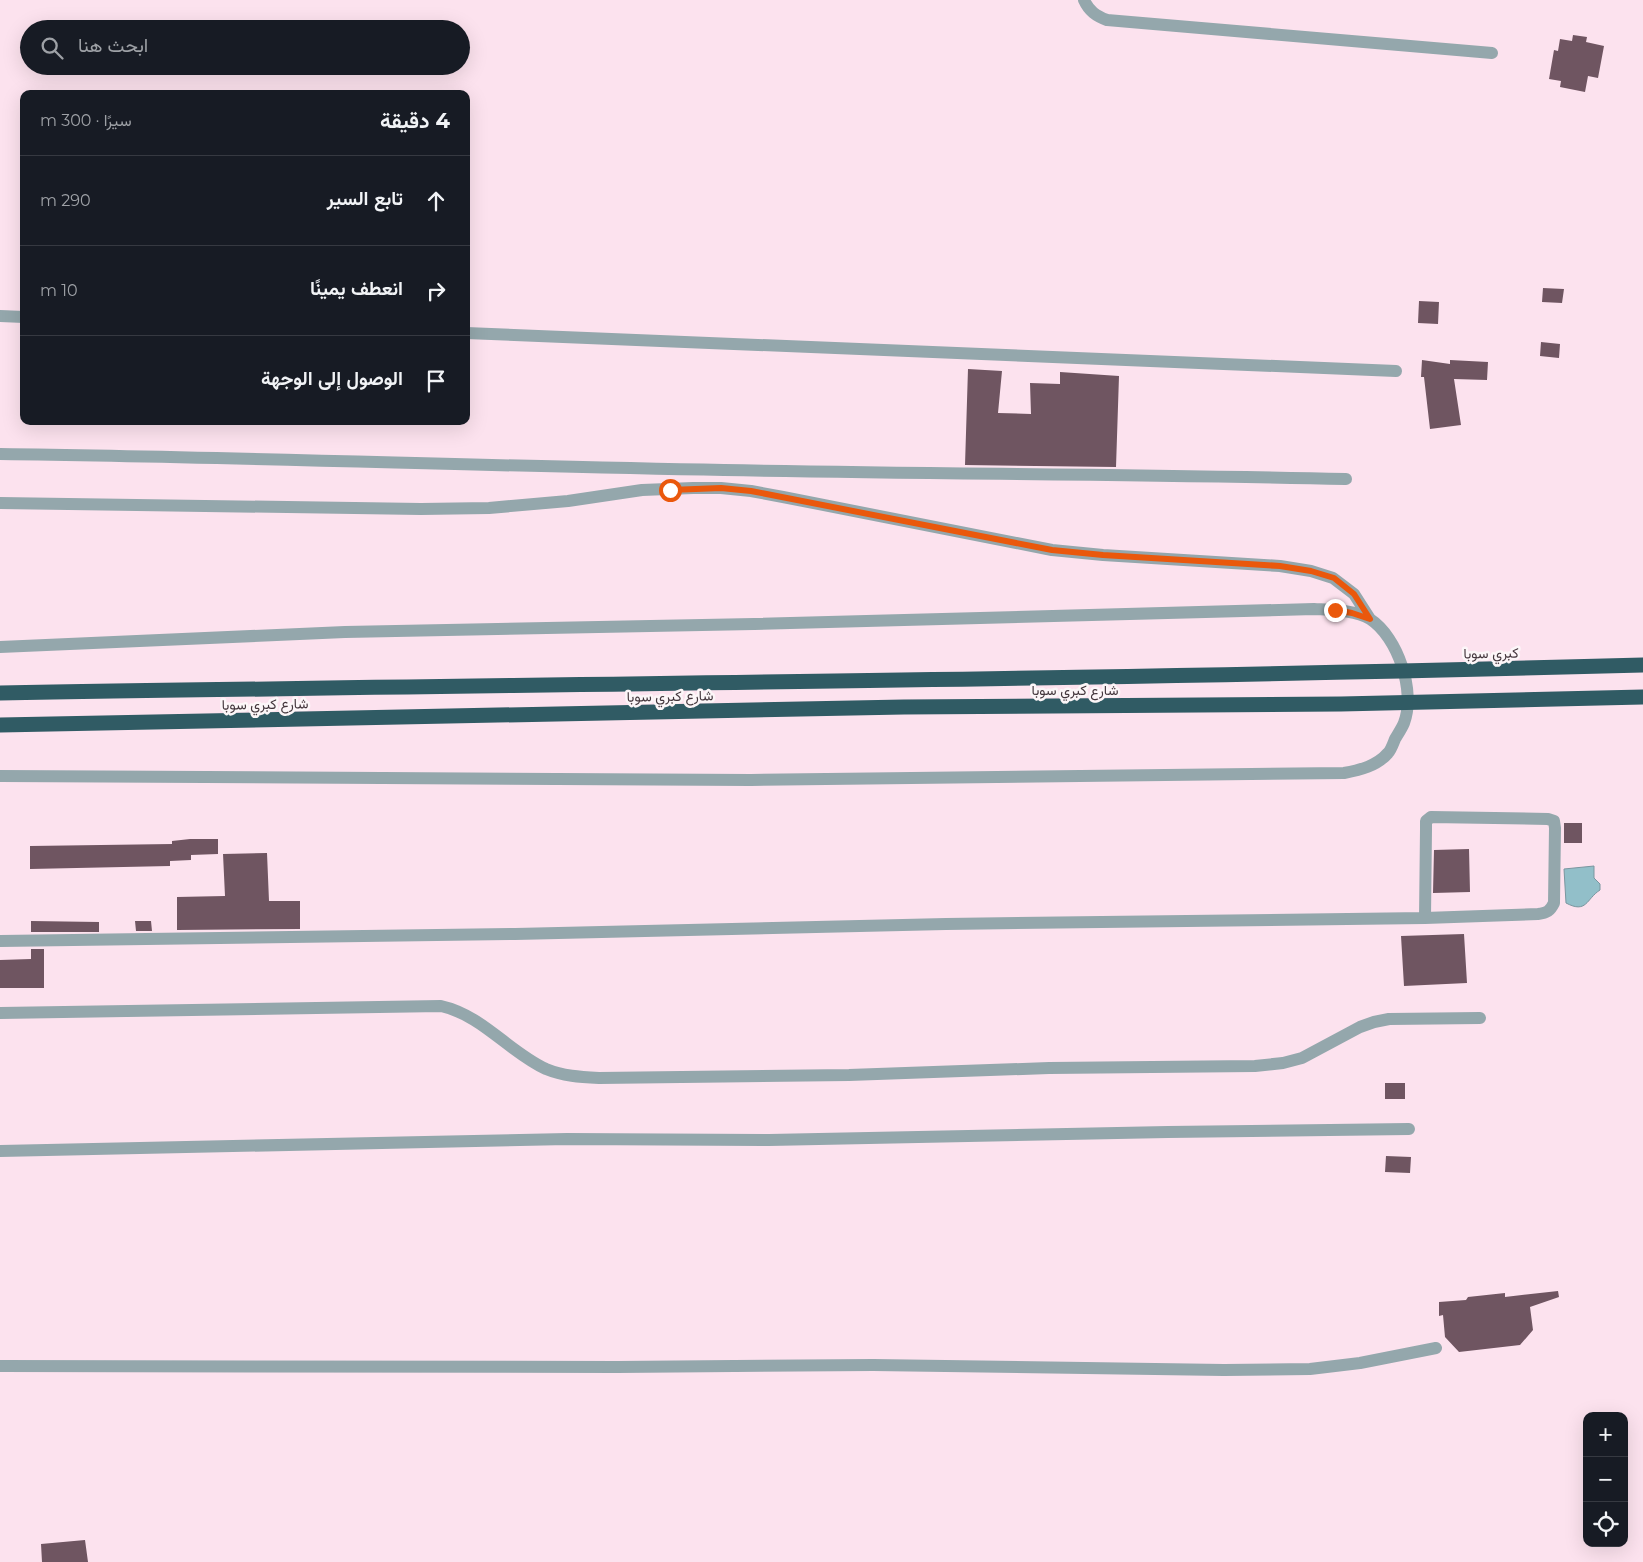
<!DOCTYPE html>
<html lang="ar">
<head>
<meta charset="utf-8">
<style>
	body { margin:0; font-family:Montserrat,Vazirmatn,sans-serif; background:#242831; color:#f1f3f6; direction:rtl }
	.controls { position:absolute; right:15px; bottom:15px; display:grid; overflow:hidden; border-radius:10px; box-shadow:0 5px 20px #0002 }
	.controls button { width:45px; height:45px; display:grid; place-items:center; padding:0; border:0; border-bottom:1px solid #363941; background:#171b24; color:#f1f3f6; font:25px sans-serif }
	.stop { position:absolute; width:15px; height:15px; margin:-11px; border:4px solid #ea580c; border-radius:50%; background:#fff }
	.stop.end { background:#ea580c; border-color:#fff; box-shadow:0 1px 5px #0008 }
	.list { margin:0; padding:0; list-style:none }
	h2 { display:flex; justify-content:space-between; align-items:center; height:65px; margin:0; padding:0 20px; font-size:21px }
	h2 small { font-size:16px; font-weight:400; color:#9ea1a6 }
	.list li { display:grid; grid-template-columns:32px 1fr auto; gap:15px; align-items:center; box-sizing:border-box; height:90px; padding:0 20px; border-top:1px solid #363941 }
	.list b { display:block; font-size:19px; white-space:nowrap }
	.list em { font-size:16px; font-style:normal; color:#9ea1a6 }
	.icon { flex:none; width:28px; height:28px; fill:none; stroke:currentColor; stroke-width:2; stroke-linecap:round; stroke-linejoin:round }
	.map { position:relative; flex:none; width:1643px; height:1562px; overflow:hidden; direction:ltr }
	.search { position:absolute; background:#171b24; box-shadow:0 5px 20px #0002; left:20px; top:20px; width:450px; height:55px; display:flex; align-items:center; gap:12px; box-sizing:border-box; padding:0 18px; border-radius:28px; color:#9ea1a6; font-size:19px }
	.panel { position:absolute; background:#171b24; box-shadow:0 5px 20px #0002; left:20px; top:90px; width:450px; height:335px; border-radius:10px; direction:rtl }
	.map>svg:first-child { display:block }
	.water { fill:#92bfc9; stroke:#7a969f }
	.building { fill:#6f5561 }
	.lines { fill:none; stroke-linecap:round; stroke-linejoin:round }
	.minor { stroke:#94a7ac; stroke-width:12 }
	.highway { stroke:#305b64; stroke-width:15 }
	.route { stroke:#ea580c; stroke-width:6 }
	.labels { text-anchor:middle; stroke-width:5; stroke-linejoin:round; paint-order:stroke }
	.street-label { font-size:14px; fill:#43363c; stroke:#fcf6f8 }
</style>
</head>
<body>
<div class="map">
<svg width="1643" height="1562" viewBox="0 0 1643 1562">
	<rect width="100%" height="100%" fill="#fce2ee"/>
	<path class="water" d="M1594 866V878L1600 884V890C1586 899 1587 914 1566 903L1564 869Z"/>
	<path class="building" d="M1573 35 1587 37 1586 42 1604 46 1598 78 1588 76 1585 92 1560 87 1561 81 1549 79 1554 50 1558 51 1560 39 1572 41Z
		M1543 288 1564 289 1562 303 1542 302Z
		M1419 301 1439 302 1438 324 1418 323Z
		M1541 342 1560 344 1559 358 1540 356Z
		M1422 360 1450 364V360L1488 362 1487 380 1454 379 1461 425 1430 429 1424 377H1421Z
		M968 369 1002 371 998 413 1031 414 1030 383 1060 384V372L1119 376 1116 467 965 465Z
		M1564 823H1582V843H1564Z
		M190 839H218V854L191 855V860L170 861V866L30 869V846L172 844V841Z
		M1469 849 1470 892 1433 893 1434 850Z
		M267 853 269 901H300V929L177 930V897L225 896 223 854Z
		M31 921 99 922V932H31Z
		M135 921H151L152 931H136Z
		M1464 934 1467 983 1404 986 1401 936Z
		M31 949H44V988H0V960L31 959Z
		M1385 1083H1405V1099H1385Z
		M1386 1156 1411 1157 1410 1173 1385 1172Z
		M1558 1291 1559 1297 1530 1307 1533 1330 1520 1345 1459 1352 1445 1337 1443 1315 1439 1316V1302L1466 1300 1468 1297 1505 1293V1297Z
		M85 1540 88 1562H42L41 1544Z"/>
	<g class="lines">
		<path class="minor" d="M1084 0C1089 11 1096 16 1107 20L1492 53
			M0 316 24 317
			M466 333 1396 371
			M0 454C241 457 483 466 724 470 931 474 1139 474 1346 479
			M0 503 421 509 489 508 568 501 642 490 693 488H721L751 491 783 497 1052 550 1103 555 1280 566 1311 571 1333 578 1354 594 1370 619
			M0 647 345 632 754 624 1314 609C1331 610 1356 610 1370 619 1398 637 1416 692 1404 723 1402 728 1398 734 1395 739 1393 744 1391 750 1388 753 1377 766 1360 770 1344 773L751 780 0 776
			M0 941 515 934 946 924 1425 918 1538 914C1547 913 1550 911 1554 903L1555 828 1554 821 1548 819 1431 817 1426 821V829L1425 918
			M0 1013 441 1006C482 1015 509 1052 546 1069 563 1076 580 1077 599 1078L849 1075 1049 1068 1255 1066 1283 1063 1302 1058 1360 1027 1374 1022 1389 1019 1480 1018
			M0 1151 567 1139 769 1140 1168 1132 1409 1129
			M0 1366 617 1367 873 1365 1224 1370 1310 1369 1360 1363 1436 1348"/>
		<path class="highway" d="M0 693C548 684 1095 680 1643 665
			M0 725 904 707 1341 704 1643 697"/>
	</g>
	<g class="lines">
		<path class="route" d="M670 490 721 488 751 491 1052 550 1103 555 1280 566 1311 571 1334 578 1354 594 1370 619 1352 613 1335 610"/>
	</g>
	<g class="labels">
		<g class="street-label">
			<text transform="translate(1491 653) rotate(-1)" y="5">كبري سوبا</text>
			<text x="1075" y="695">شارع كبري سوبا</text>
			<text transform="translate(670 696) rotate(-1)" y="5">شارع كبري سوبا</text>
			<text transform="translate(265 704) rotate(-1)" y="5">شارع كبري سوبا</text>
		</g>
	</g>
</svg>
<div class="controls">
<button>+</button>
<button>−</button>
<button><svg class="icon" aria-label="locate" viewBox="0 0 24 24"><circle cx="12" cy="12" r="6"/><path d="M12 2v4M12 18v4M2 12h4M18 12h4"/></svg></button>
</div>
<div class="stop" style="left:670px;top:490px"></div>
<div class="stop end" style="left:1335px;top:610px"></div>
<div class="search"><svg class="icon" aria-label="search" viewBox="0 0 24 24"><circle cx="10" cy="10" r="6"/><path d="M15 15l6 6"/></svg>ابحث هنا</div>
<section class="panel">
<h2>4 دقيقة<small>سيرًا · 300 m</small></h2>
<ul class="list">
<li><svg class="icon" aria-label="ahead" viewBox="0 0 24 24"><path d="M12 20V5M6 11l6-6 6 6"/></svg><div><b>تابع السير</b></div><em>290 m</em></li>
<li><svg class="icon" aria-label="right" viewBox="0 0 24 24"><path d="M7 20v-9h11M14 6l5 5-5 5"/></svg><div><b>انعطف يمينًا</b></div><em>10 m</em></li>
<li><svg class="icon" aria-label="arrive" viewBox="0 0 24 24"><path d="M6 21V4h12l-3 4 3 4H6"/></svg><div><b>الوصول إلى الوجهة</b></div></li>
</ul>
</section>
</div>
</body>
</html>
